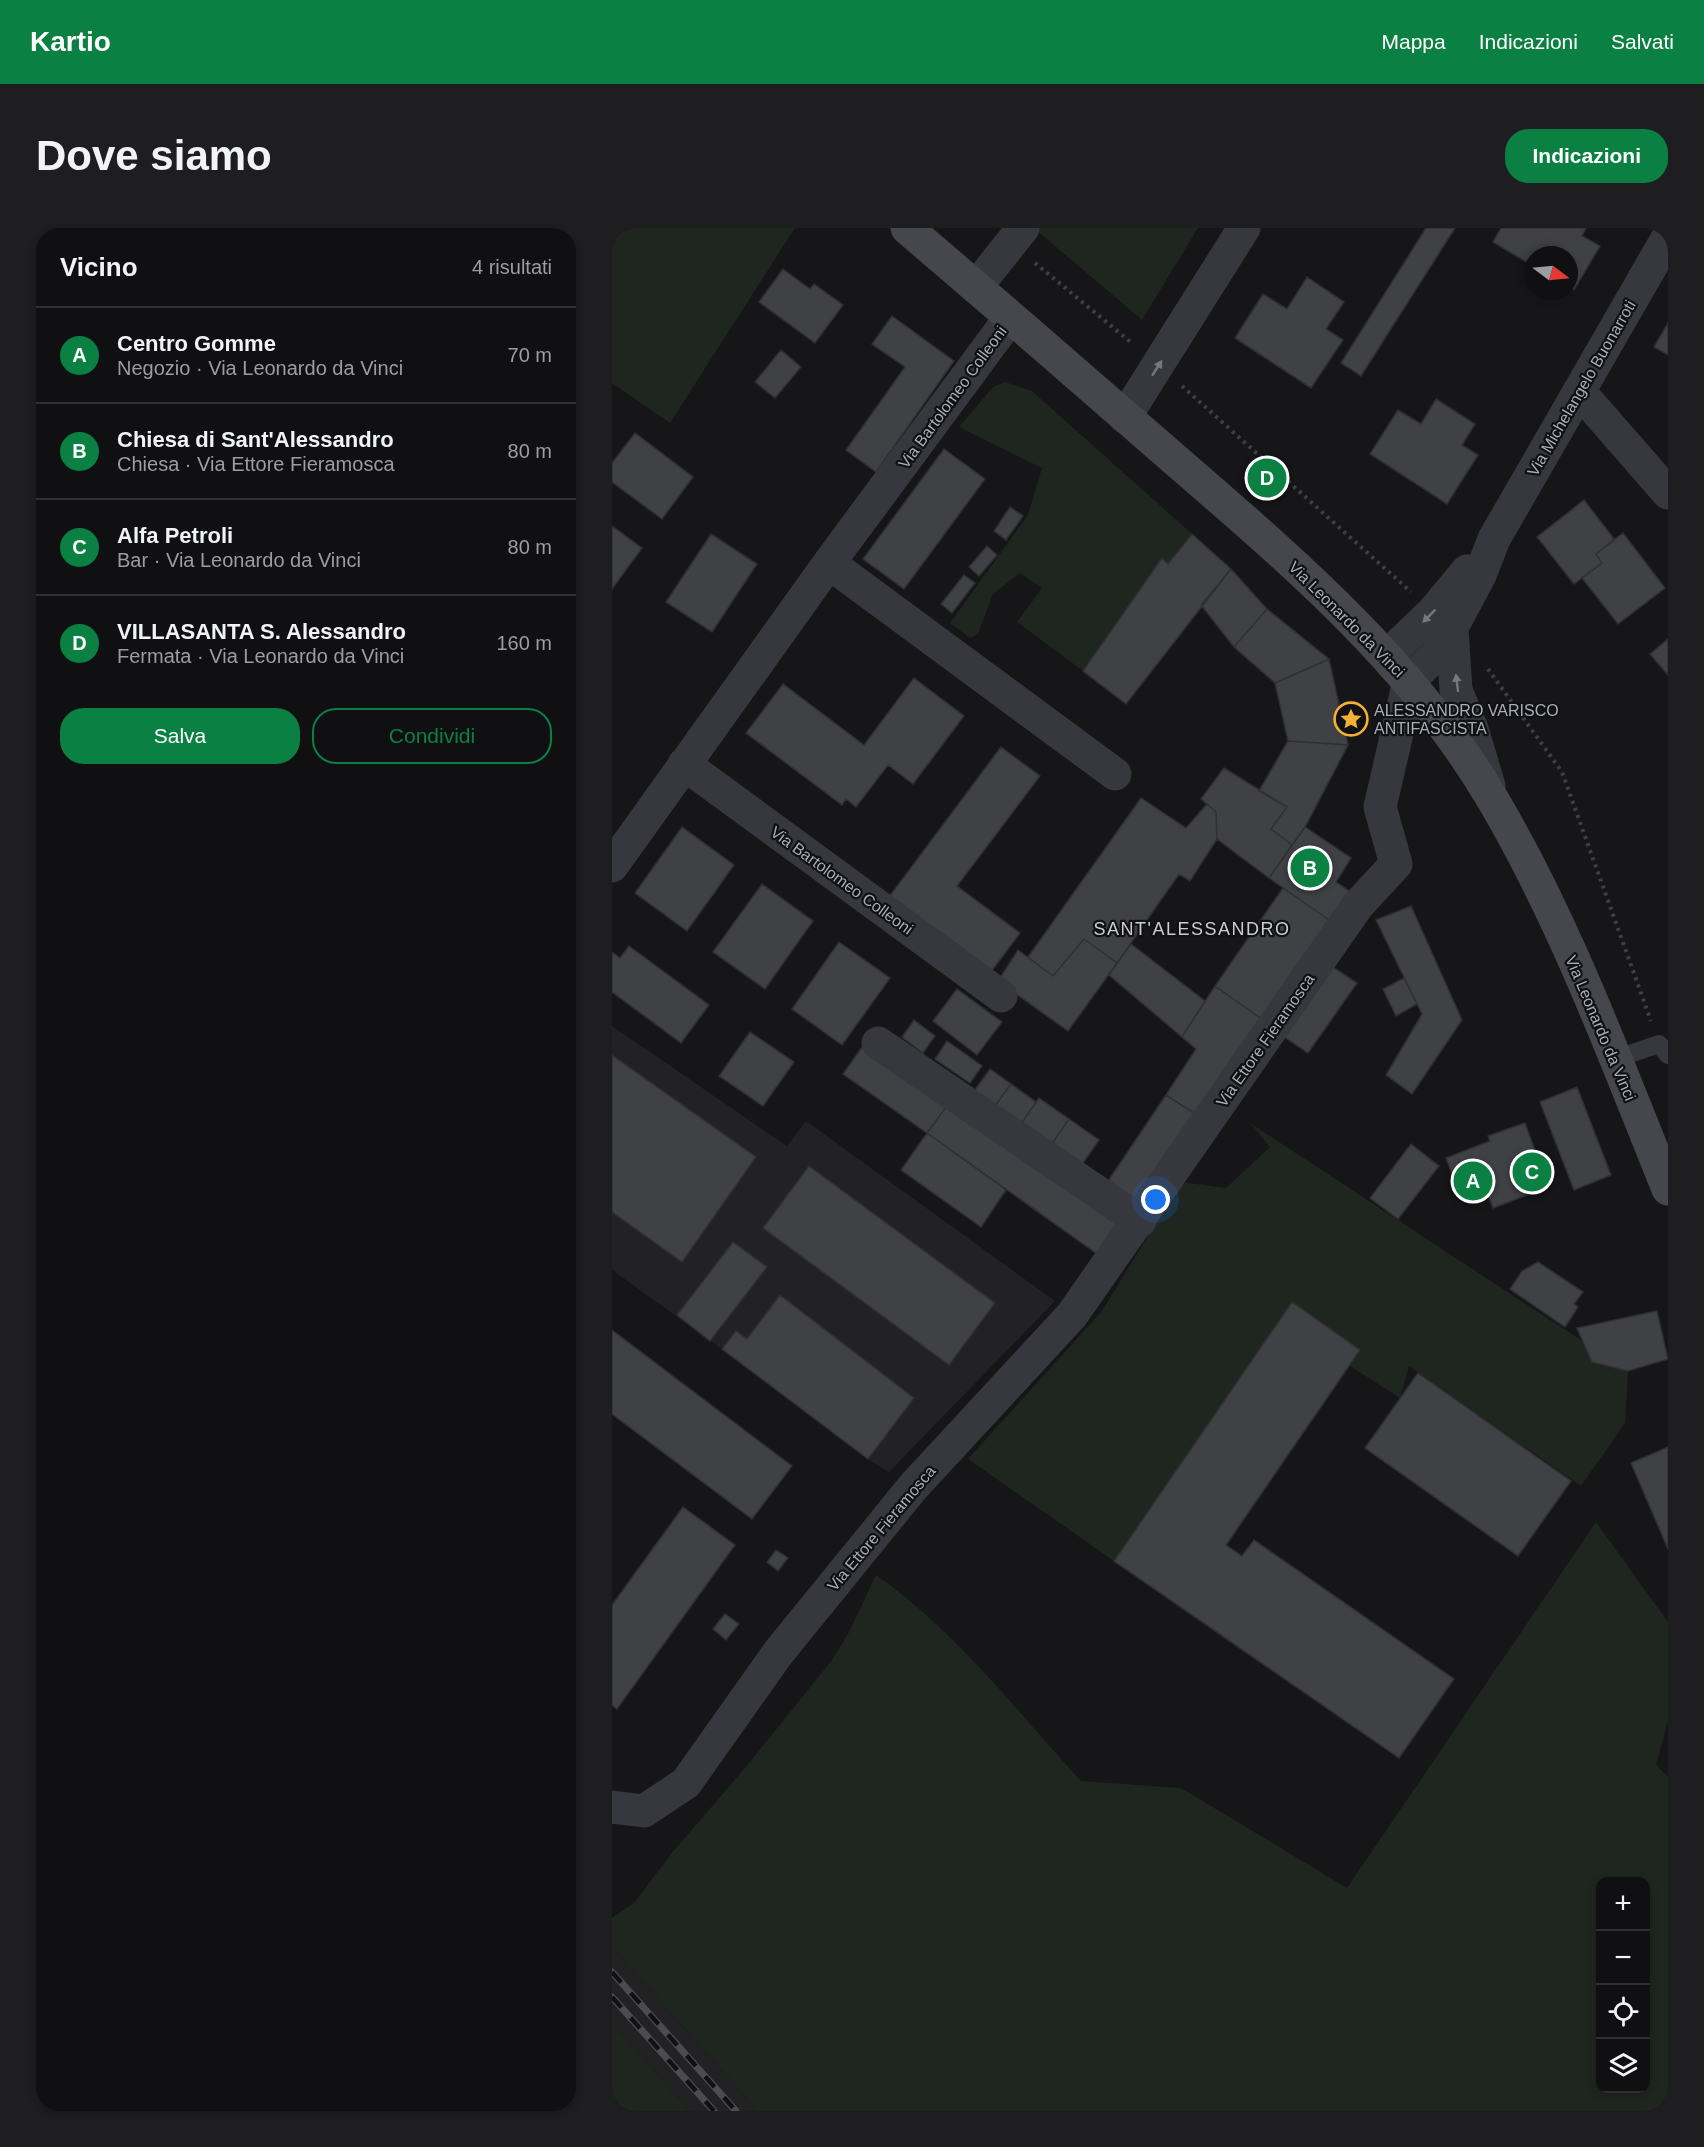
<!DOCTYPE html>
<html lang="it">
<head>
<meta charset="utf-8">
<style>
	body { margin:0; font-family:Arial,sans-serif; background:#1e1e20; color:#f1f3f6 }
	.controls { position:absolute; right:18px; bottom:18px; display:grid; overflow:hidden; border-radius:12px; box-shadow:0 3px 9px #0003 }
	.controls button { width:54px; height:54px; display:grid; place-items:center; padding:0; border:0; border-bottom:2px solid #303032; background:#101012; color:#f1f3f6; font:30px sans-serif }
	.compass { position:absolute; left:912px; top:18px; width:54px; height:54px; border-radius:50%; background:#101012; box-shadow:0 3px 9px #0003; rotate:106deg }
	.you { position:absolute; left:544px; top:972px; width:21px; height:21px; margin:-15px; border:4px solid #fff; border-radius:50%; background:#1a73e8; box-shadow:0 0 0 9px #1a73e833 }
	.badge { display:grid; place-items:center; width:39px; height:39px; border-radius:50%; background:#0b8043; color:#fff; font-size:20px; font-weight:700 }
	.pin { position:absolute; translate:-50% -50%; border:3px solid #fff; box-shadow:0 2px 6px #0006 }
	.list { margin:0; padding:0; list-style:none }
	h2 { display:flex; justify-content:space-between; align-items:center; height:78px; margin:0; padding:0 24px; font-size:26px }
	h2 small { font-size:20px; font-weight:400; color:#9c9d9f }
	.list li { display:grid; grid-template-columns:39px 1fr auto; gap:18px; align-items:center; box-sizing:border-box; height:96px; padding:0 24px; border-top:2px solid #303032 }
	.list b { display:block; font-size:22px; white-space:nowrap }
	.list p { margin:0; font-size:20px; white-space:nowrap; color:#9c9d9f }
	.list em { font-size:20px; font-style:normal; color:#9c9d9f }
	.actions { display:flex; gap:12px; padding:18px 24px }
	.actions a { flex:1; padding:14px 0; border:2px solid #0b8043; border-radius:24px; text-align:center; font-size:21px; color:#0b8043 }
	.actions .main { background:#0b8043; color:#fff }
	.icon { flex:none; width:33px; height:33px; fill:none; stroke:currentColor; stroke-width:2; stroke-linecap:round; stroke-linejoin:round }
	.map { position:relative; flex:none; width:1056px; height:1883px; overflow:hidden; border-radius:24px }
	header { display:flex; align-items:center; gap:36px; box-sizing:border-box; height:84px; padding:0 30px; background:#0b8043; color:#fff }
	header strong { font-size:28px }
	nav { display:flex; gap:33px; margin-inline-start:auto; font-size:21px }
	.intro { display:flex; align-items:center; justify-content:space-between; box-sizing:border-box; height:144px; padding:0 36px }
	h1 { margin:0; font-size:42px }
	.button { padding:15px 27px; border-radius:24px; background:#0b8043; color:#fff; font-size:21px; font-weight:700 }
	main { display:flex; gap:36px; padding:0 36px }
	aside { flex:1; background:#101012; border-radius:24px; box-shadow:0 3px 9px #0003 }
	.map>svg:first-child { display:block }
	.built { fill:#222225 }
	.green { fill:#1e261f; fill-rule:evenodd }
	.building { fill:#404145; stroke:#303034; stroke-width:1.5 }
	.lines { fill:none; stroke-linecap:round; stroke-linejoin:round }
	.path { stroke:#3d3f44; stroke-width:4; stroke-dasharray:3 4.5; stroke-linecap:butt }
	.lane { stroke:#37383d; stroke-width:18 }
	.street { stroke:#37383d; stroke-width:33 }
	.secondary { stroke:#45474d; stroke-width:33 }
	.rail-casing { stroke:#4a4c52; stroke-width:7 }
	.rail { stroke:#111113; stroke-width:4.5; stroke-dasharray:14; stroke-linecap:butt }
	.oneway { fill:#757881 }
	.labels { text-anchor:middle; stroke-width:4.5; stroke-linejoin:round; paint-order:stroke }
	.street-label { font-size:16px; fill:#a8adb8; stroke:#111113 }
	.poi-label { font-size:16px; fill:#a8adb8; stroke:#111113; text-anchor:start }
	.neighbourhood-label { font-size:18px; letter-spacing:1.5px; fill:#c9ccd4; stroke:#111113 }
</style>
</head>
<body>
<header>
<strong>Kartio</strong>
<nav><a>Mappa</a><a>Indicazioni</a><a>Salvati</a></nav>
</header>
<div class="intro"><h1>Dove siamo</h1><a class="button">Indicazioni</a></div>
<main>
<aside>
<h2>Vicino<small>4 risultati</small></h2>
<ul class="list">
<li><span class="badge">A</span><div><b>Centro Gomme</b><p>Negozio · Via Leonardo da Vinci</p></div><em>70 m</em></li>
<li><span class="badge">B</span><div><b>Chiesa di Sant'Alessandro</b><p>Chiesa · Via Ettore Fieramosca</p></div><em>80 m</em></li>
<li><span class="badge">C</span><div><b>Alfa Petroli</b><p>Bar · Via Leonardo da Vinci</p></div><em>80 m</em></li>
<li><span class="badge">D</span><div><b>VILLASANTA S. Alessandro</b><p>Fermata · Via Leonardo da Vinci</p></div><em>160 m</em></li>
</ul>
<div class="actions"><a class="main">Salva</a><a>Condividi</a></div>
</aside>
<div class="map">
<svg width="1056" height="1883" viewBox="0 0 1056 1883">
	<rect width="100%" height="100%" fill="#161618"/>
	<path class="built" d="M0 798 175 918 194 893 443 1073 277 1244 256 1231 110 1121 0 1042Z
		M0 1719 146 1883H78L0 1795Z"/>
	<path class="green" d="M0 0H183L58 195 0 155Z
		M422 0H586L530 92Z
		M393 154 420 163 580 306 556 336 549 331 471 443 405 394 430 360 408 345 381 366 366 406 358 410 338 395 416 287 430 240 347 199 381 159Z
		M638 895 1016 1143 1013 1195 969 1258 797 1138 788 1170 738 1138 748 1122 680 1075 502 1333 356 1231 490 1083 569 954 614 960 658 919Z
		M984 1294 1056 1394V1493L1044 1537 1056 1549V1883H146L0 1719V1690L22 1675 59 1626 133 1540 220 1432 236 1406 264 1347C343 1402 404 1482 469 1553L569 1560 735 1660ZM988 1654H1034V1860H988Z
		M0 1795 78 1883H0Z"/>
	<path class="building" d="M814 0H843L749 148 729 135Z
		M889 0H974L970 8 988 18 962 62 957 59V27H921V38L881 14Z
		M171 41 198 61 202 56 231 77 203 115 147 74Z
		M695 49 732 74 714 101 731 112 699 160 623 110 651 66 675 81Z
		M280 88 342 133 264 244 234 222 293 139 260 116Z
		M1056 95V127L1042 119Z
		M169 122 189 139 163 170 143 154Z
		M824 171 863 196 850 217 866 227 835 276 758 226 786 182 809 196Z
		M23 205 81 249 50 291 0 254V235Z
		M332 221 373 251 292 361 251 331Z
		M642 234 651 242 648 246 638 238Z
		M972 272 1002 311 984 326 990 335 962 356 925 309Z
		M398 279 411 288 394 312 382 303Z
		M0 298 30 320 0 361Z
		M1011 305 1053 360 1006 396 970 350 990 335 984 326Z
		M99 306 145 336 100 404 54 374Z
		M580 306 619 341 514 476 471 443 550 330 556 336Z
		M375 318 385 327 367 348 357 339Z
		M619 341 655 381 622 419 589 377Z
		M352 347 363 355 340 385 329 376Z
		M655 381 717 431 663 455 622 419Z
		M1056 411V447L1038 426Z
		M717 431 736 517 676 513 663 455Z
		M302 450 352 488 301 556 276 537 244 579 234 571 230 577 134 505 171 456 252 517Z
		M676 513 736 517 693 599 680 617 659 601 675 579 647 563Z
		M389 519 428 548 345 658 408 705 378 745 277 669Z
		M612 540 675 579 659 601 680 617 657 650 605 611 604 584 589 571Z
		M529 570 574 600 595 576 604 584 605 611 578 653 567 646 505 735 472 711 441 748 416 729Z
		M70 599 122 637 75 703 23 665Z
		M693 599 739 630 724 654 740 665 720 694 657 650Z
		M150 656 201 693 153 761 101 724Z
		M671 660 720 694 654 794 603 758Z
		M799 678 850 792 800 866 774 847 810 786 764 692Z
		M472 711 505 735 456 803 386 753 406 722 441 748Z
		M227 714 278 750 230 817 180 781Z
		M519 716 593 773 570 809 497 747Z
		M17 718 97 777 69 815 0 764V724L8 730Z
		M719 738 745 755 696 825 671 808Z
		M792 750 805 776 784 788 771 761Z
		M603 758 654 794 588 889 554 867 584 821 570 809Z
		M345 761 390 794 365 827 321 793Z
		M302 792 323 808 311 825 290 809Z
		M138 804 182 834 151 878 107 848Z
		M335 813 370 838 358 855 323 831Z
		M253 815 337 875 315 905 231 846Z
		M0 827 144 929 70 1034 0 984Z
		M378 841 399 856 383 878 362 863Z
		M399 856 424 874 409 896 383 878Z
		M965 859 999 947 962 962 928 874Z
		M554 867 588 889 527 978 494 956Z
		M427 870 457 891 439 917 409 896Z
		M337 875 509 997 488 1028 315 905Z
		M457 891 487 912 469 938 439 917Z
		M913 895 936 959 881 980 873 960 848 969 834 930 878 913 876 908Z
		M315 905 394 962 369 999 289 942Z
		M799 916 827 938 786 991 758 970Z
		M197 938 383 1075 337 1137 151 1000Z
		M121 1014 155 1039 98 1113 65 1087Z
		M926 1034 971 1064 962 1076 966 1079 953 1099 898 1061 910 1043Z
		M168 1067 302 1170 256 1231 110 1121 124 1103 135 1111Z
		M680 1074 748 1122 614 1317 630 1328 642 1312 842 1451 787 1530 502 1333Z
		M1045 1083 1056 1131 1016 1143 980 1134 965 1100Z
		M0 1102 180 1238 140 1291 0 1186Z
		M806 1145 959 1253 906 1328 753 1220Z
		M1056 1219V1321L1019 1235Z
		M71 1279 123 1317 5 1481 0 1477V1377Z
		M164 1322 176 1330 166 1343 155 1334Z
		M113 1386 127 1396 114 1412 101 1401Z"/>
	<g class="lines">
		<path class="path" d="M423 35 521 116
			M570 158 799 364
			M876 441 950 544 1039 793
			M0 1875 8 1883"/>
		<path class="lane" d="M1003 831 1047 816 1056 827"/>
		<path class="street" d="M364 59 411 0
			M967 163 1056 265
			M513 189 632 0
			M217 335 503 546
			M840 402 844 462 860 501 877 558
			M775 428 821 384 855 343
			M72 536 389 768
			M0 638 217 335 398 90
			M266 815 528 993
			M0 1579 32 1583 74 1555 166 1425 301 1259 460 1087 746 677 784 636 768 579 797 453 827 424 868 347 882 311 1056 9"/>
		<path class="secondary" d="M295 0C384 76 473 153 561 230 680 333 801 435 881 572 953 694 1003 830 1056 961"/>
		<defs>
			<path id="rail" d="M0 1744 124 1883
				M0 1769 102 1883"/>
		</defs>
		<use href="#rail" class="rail-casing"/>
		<use href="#rail" class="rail"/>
	</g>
	<defs><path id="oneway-solid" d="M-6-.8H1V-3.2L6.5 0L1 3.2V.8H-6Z" transform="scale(1.5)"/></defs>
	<g class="oneway">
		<use href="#oneway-solid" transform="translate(545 140) rotate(-57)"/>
		<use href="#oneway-solid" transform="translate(817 388) rotate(135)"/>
		<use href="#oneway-solid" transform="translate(845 455) rotate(-97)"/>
	</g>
	<defs>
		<symbol id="sight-ring" viewBox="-11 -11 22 22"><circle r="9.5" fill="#111113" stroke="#f2b134" stroke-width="1.5"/><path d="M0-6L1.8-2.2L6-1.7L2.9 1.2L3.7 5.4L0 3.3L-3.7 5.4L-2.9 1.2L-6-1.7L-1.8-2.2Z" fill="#f2b134"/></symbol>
	</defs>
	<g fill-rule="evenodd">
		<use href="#sight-ring" x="720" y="472" width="38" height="38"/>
	</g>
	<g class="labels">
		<g class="street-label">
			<text transform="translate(969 160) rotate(-60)" y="6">Via Michelangelo Buonarroti</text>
			<text transform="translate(340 169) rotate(-54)" y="6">Via Bartolomeo Colleoni</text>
			<text transform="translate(735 391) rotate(45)" y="6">Via Leonardo da Vinci</text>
			<text transform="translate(230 652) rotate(36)" y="6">Via Bartolomeo Colleoni</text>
			<text transform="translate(989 800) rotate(67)" y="6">Via Leonardo da Vinci</text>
			<text transform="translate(653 812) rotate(-55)" y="6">Via Ettore Fieramosca</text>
			<text transform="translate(269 1300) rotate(-50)" y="6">Via Ettore Fieramosca</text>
		</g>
		<g class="poi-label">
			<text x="762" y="488">ALESSANDRO VARISCO<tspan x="762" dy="18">ANTIFASCISTA</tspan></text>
		</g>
		<g class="neighbourhood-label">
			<text x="580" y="707">SANT'ALESSANDRO</text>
		</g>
	</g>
</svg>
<div class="controls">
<button>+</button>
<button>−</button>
<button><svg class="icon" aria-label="locate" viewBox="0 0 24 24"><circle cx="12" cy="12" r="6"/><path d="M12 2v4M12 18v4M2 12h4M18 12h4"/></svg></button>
<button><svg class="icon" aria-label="layers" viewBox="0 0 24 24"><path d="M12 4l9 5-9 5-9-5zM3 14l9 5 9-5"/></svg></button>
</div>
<svg class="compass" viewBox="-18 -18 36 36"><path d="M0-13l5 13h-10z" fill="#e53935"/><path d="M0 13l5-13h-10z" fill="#9c9d9f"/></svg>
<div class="you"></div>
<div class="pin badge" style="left:861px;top:953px">A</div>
<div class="pin badge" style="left:698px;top:640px">B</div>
<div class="pin badge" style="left:920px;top:944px">C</div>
<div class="pin badge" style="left:655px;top:250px">D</div>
</div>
</main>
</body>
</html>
